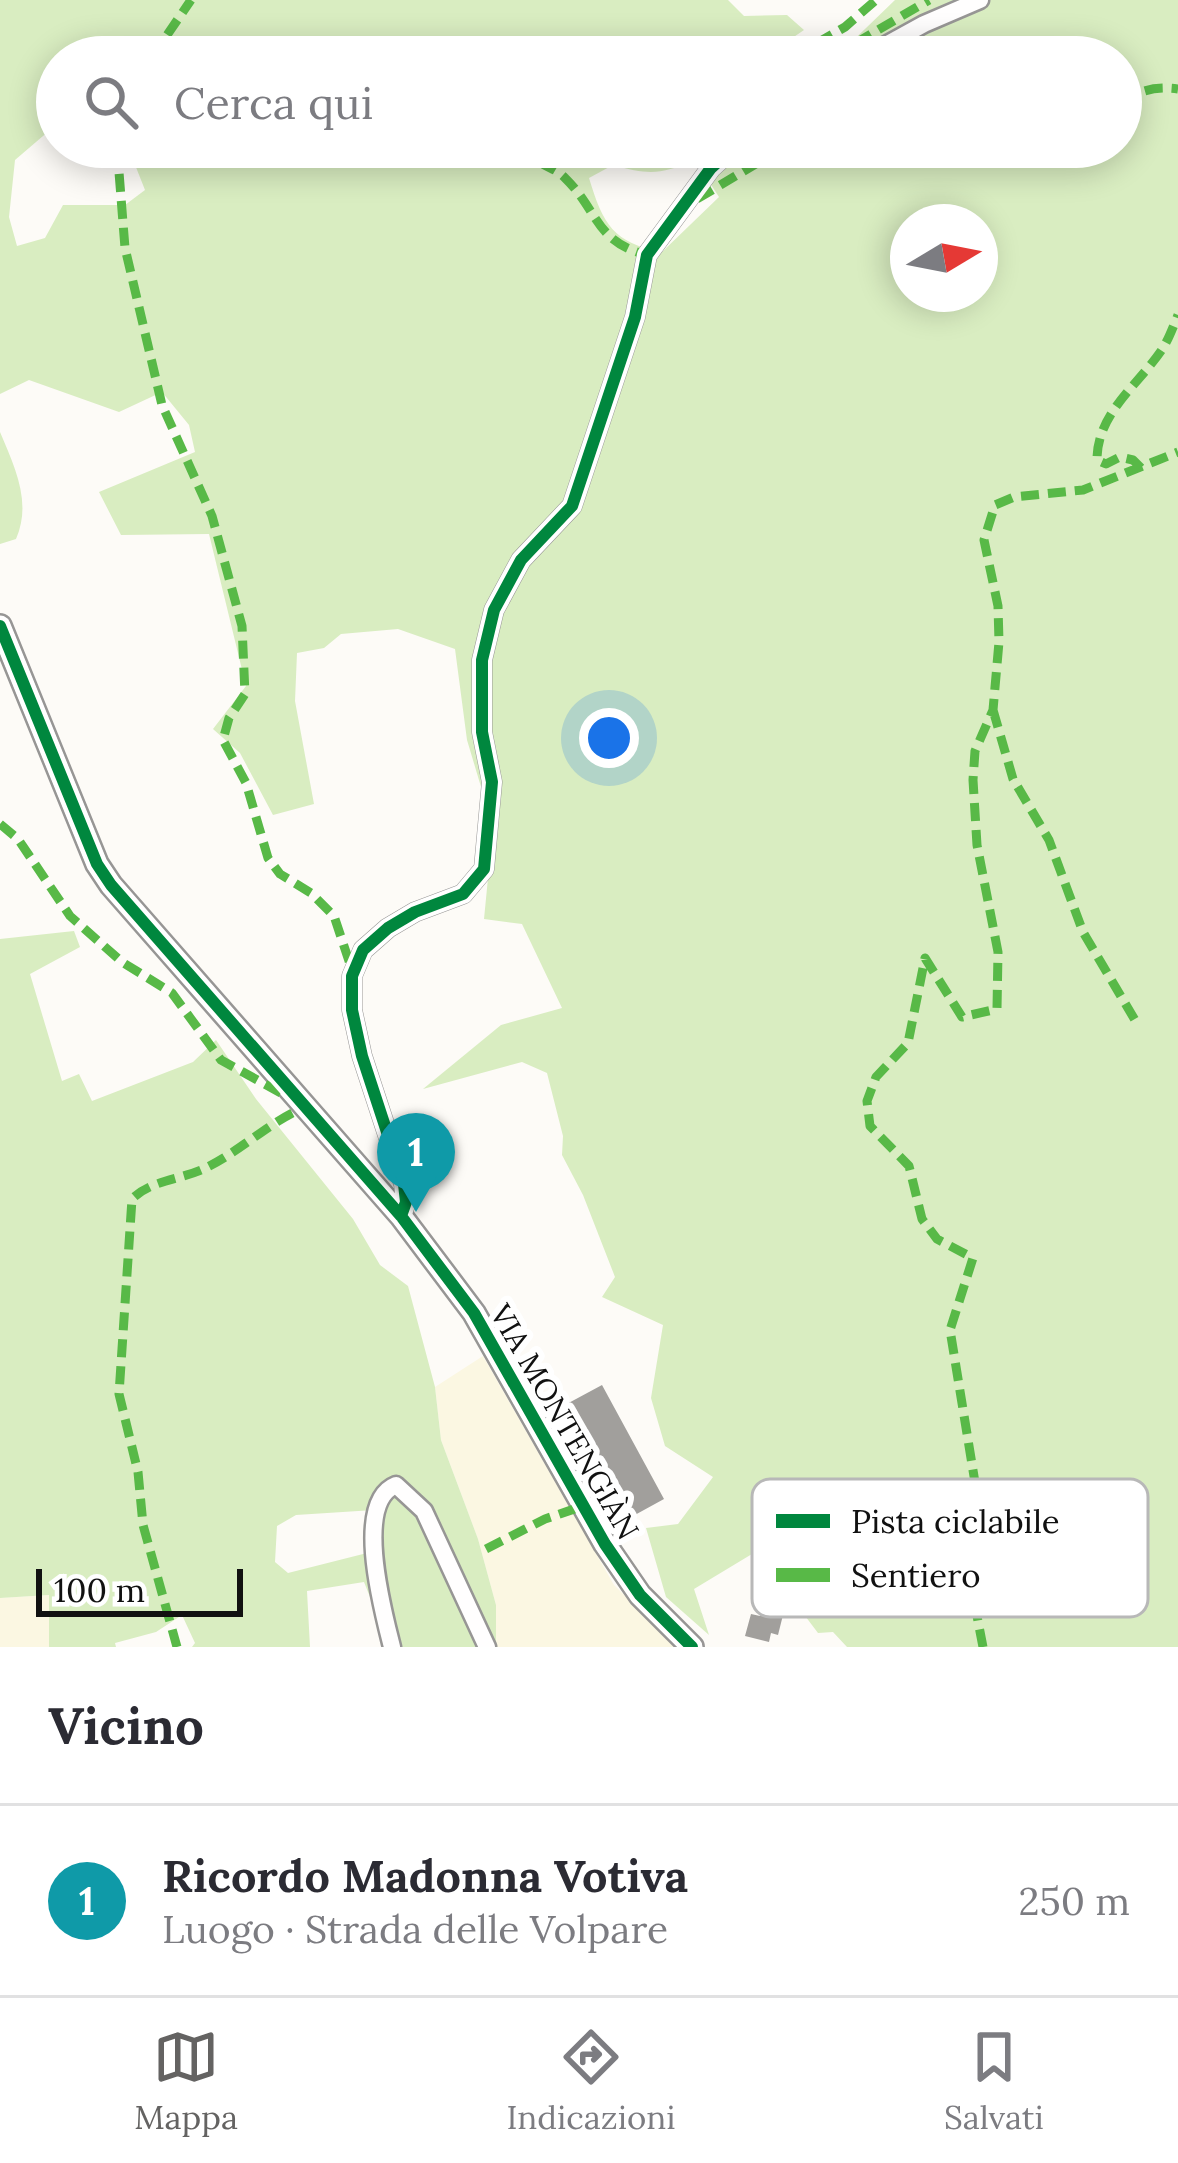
<!DOCTYPE html>
<html lang="it">
<head>
<meta charset="utf-8">
<style>
	body { margin:0; font-family:Lora,serif; background:#f7f7f7; color:#2b2b33 }
	.compass { position:absolute; left:890px; top:204px; width:108px; height:108px; border-radius:50%; background:#fff; box-shadow:0 6px 30px #0003; rotate:80deg }
	.scale { position:absolute; left:36px; bottom:30px; width:207px; box-sizing:border-box; padding-left:12px; border:6px solid #111; border-top:0; font-size:33px; line-height:42px; white-space:nowrap; color:#111; -webkit-text-stroke:9px #fff; paint-order:stroke }
	.you { position:absolute; left:609px; top:738px; width:42px; height:42px; margin:-30px; border:9px solid #fff; border-radius:50%; background:#1a73e8; box-shadow:0 0 0 18px #1a73e833 }
	.badge { display:grid; place-items:center; width:78px; height:78px; border-radius:50%; background:#646362; color:#fff; font-size:39px; font-weight:700 }
	.pin { position:absolute; translate:-50% -99px; filter:drop-shadow(0 3px 6px #0008) }
	.pin::after { content:''; position:absolute; top:63px; width:42px; height:36px; background:inherit; clip-path:polygon(0 0,100% 0,50% 100%) }
	.list { margin:0; padding:0; list-style:none }
	h2 { display:flex; justify-content:space-between; align-items:center; height:156px; margin:0; padding:0 48px; font-size:51px }
	h2 small { font-size:39px; font-weight:400; color:#7c7c81 }
	.list li { display:grid; grid-template-columns:78px 1fr auto; gap:36px; align-items:center; box-sizing:border-box; height:192px; padding:0 48px; border-top:3px solid #e1e1e2 }
	.list b { display:block; font-size:45px; white-space:nowrap }
	.list p { margin:0; font-size:39px; white-space:nowrap; color:#7c7c81 }
	.list em { font-size:39px; font-style:normal; color:#7c7c81 }
	.icon { flex:none; width:66px; height:66px; fill:none; stroke:currentColor; stroke-width:2; stroke-linecap:round; stroke-linejoin:round }
	.map { position:relative; flex:none; width:1178px; height:1647px; overflow:hidden }
	.search { position:absolute; background:#fff; box-shadow:0 6px 30px #0003; left:36px; right:36px; top:36px; height:132px; display:flex; align-items:center; gap:30px; box-sizing:border-box; padding:0 42px; border-radius:66px; color:#7c7c81; font-size:45px }
	.sheet { height:348px; background:#fff }
	nav { display:flex; justify-content:space-around; align-items:center; box-sizing:border-box; height:168px; border-top:3px solid #e1e1e2; background:#fff; font-size:33px; color:#7c7c81 }
	nav a { display:grid; justify-items:center; gap:6px }
	nav .on { color:#646362 }
	.map>svg:first-child { display:block }
	.farmland { fill:#fbf7e2 }
	.forest { fill:#d9edc1; fill-rule:evenodd }
	.building { fill:#a19f9c }
	.lines { fill:none; stroke-linecap:round; stroke-linejoin:round }
	.minor-casing { stroke:#979695; stroke-width:21 }
	.tertiary-casing { stroke:#979695; stroke-width:26 }
	.minor { stroke:#fffefe; stroke-width:16 }
	.tertiary { stroke:#fffefe; stroke-width:21 }
	.quiet { stroke:#58b947; stroke-width:9; stroke-dasharray:18 9; stroke-linecap:butt }
	.cycleway-casing { stroke:#fff; stroke-width:20 }
	.cycleway { stroke:#00873e; stroke-width:12 }
	.labels { text-anchor:middle; stroke-width:12; stroke-linejoin:round; paint-order:stroke }
	.street-label { font-size:30px; fill:#111; stroke:#fff }
	.key { fill:#fff; stroke:#b8b8b8; stroke-width:3 }
	.key-label { font-size:33px; fill:#111 }
</style>
</head>
<body>
<div class="map">
<svg width="1178" height="1647" viewBox="0 0 1178 1647">
	<rect width="100%" height="100%" fill="#fdfbf7"/>
	<path class="farmland" d="M483 1356 614 1585 677 1647H496V1605L478 1539 441 1440 435 1387Z
		M50 1595 49 1647H0V1598Z"/>
	<path class="forest" d="M0 0H728L744 16 787 15 804 30 782 45 774 57H57V124L15 160 9 217 17 246 45 238 63 205H125L145 190 128 147H1121V57H836L895 0H1178V1647H847L833 1632 818 1633 793 1600 767 1545 694 1589 709 1635 666 1597 646 1528 678 1524 713 1477 665 1446 651 1398 663 1325 602 1297 615 1277 583 1195 562 1155 563 1136 547 1073 522 1062 423 1089 501 1025 562 1008 522 924 484 919 493 827 467 740 455 649 398 629 341 634 324 648 297 653 295 701 314 804 273 815 240 753 213 729 246 686 209 534 121 535 99 492 195 452 189 425 162 392 119 412 29 380 0 394ZM695 160 719 197 662 252C613 243 603 224 589 178L613 165C649 175 660 175 695 160ZM908 222H980V294H908Z
		M0 432C15 468 32 502 16 539L0 544Z
		M74 931 80 947 30 974 62 1081 79 1074 92 1101 193 1062 216 1040 256 1099 353 1219 380 1265 408 1286 435 1387 441 1440 478 1539 496 1605V1647H390L364 1582 307 1591 310 1647H192L195 1643 182 1615 156 1632 115 1643 116 1647H49V1595L0 1598V939ZM374 1510 371 1552 288 1573 275 1562 277 1526 296 1515Z"/>
	<path class="building" d="M602 1385 664 1499 633 1516 625 1501 617 1505 563 1406Z
		M761 1610 783 1615 778 1635 771 1633 769 1642 745 1636 751 1614 760 1616Z"/>
	<g class="lines">
		<defs>
			<path id="minor" d="M864 57 924 24 980 0
				M401 1216 406 1202 404 1184 362 1056 352 1010V976L363 950 388 928 415 912 463 894 484 869 492 782 482 732V660L494 610 521 560 572 506 635 317 647 255 711 168 734 147
				M392 1647C383 1611 353 1502 396 1485L424 1511 487 1647"/>
			<path id="tertiary" d="M0 626 97 864 111 885 401 1216 474 1313 605 1544 640 1595 692 1647"/>
		</defs>
		<use href="#minor" class="minor-casing"/>
		<use href="#tertiary" class="tertiary-casing"/>
		<use href="#minor" class="minor"/>
		<use href="#tertiary" class="tertiary"/>
		<path class="quiet" d="M152 57 191 0
			M793 57 845 27 876 0
			M832 57 929 0
			M1121 103C1138 90 1157 86 1178 89
			M117 147 125 248 162 405 212 516 242 626 245 694 229 718 223 740 246 783 268 858 280 874 311 893 334 916 352 970
			M517 147C532 163 554 166 565 178 598 210 595 242 647 255
			M697 199 784 147
			M1141 468 1133 460 1120 457 1106 464 1097 460C1097 414 1136 387 1161 351 1168 341 1173 327 1178 315
			M993 710 1013 779 1049 840 1083 932 1135 1020
			M0 824 18 839 70 916 122 962 172 993 221 1060 281 1093
			M486 1549 545 1519 583 1506
			M177 1647 143 1525 138 1472 119 1394 132 1199C150 1181 177 1180 201 1170 239 1153 267 1123 305 1107
			M983 1647 971 1585 978 1553 980 1513 950 1330 973 1258 937 1239 922 1219 909 1166 870 1126 867 1101 876 1077 908 1043 925 958 962 1017 997 1009 998 952 977 845 973 780 975 751 993 710 999 642 998 606 984 540 995 505 1014 497 1083 490 1178 452"/>
		<defs>
			<path id="cycleway" d="M0 626 97 864 111 885 401 1216 474 1313 605 1544 640 1595 692 1647
				M401 1216 406 1202 404 1184 362 1056 352 1010V976L363 950 388 928 415 912 463 894 484 869 492 782 482 732V660L494 610 521 560 572 506 635 317 647 255 711 168 734 147"/>
		</defs>
		<use href="#cycleway" class="cycleway-casing"/>
		<use href="#cycleway" class="cycleway"/>
	</g>
	<g class="labels">
		<g class="street-label">
			<text transform="translate(564 1422) rotate(60)" y="10">VIA MONTENGIÀN</text>
		</g>
	</g>
	<rect x="752" y="1479" width="396" height="138" rx="18" class="key"/>
	<rect x="776" y="1514" width="54" height="14" fill="#00873e"/>
	<rect x="776" y="1568" width="54" height="14" fill="#58b947"/>
	<g class="key-label">
		<text x="851" y="1533">Pista ciclabile</text>
		<text x="851" y="1587">Sentiero</text>
	</g>
</svg>
<svg class="compass" viewBox="-18 -18 36 36"><path d="M0-13l5 13h-10z" fill="#e53935"/><path d="M0 13l5-13h-10z" fill="#7c7c81"/></svg>
<div class="scale">100 m</div>
<div class="you"></div>
<div class="pin badge" style="left:416px;top:1212px;background:#0f9aa8">1</div>
<div class="search"><svg class="icon" aria-label="search" viewBox="0 0 24 24"><circle cx="10" cy="10" r="6"/><path d="M15 15l6 6"/></svg>Cerca qui</div>
</div>
<section class="sheet">
<h2>Vicino<small></small></h2>
<ul class="list">
<li><span class="badge" style="background:#0f9aa8">1</span><div><b>Ricordo Madonna Votiva</b><p>Luogo · Strada delle Volpare</p></div><em>250 m</em></li>
</ul>
</section>
<nav>
<a class="on"><svg class="icon" aria-label="map" viewBox="0 0 24 24"><path d="M3 6l6-2 6 2 6-2v14l-6 2-6-2-6 2zM9 4v14M15 6v14"/></svg>Mappa</a>
<a><svg class="icon" aria-label="directions" viewBox="0 0 24 24"><path d="M12 3l9 9-9 9-9-9zM9 14v-3h6M13 9l2 2-2 2"/></svg>Indicazioni</a>
<a><svg class="icon" aria-label="saved" viewBox="0 0 24 24"><path d="M7 4h10v16l-5-4-5 4z"/></svg>Salvati</a>
</nav>
</body>
</html>
